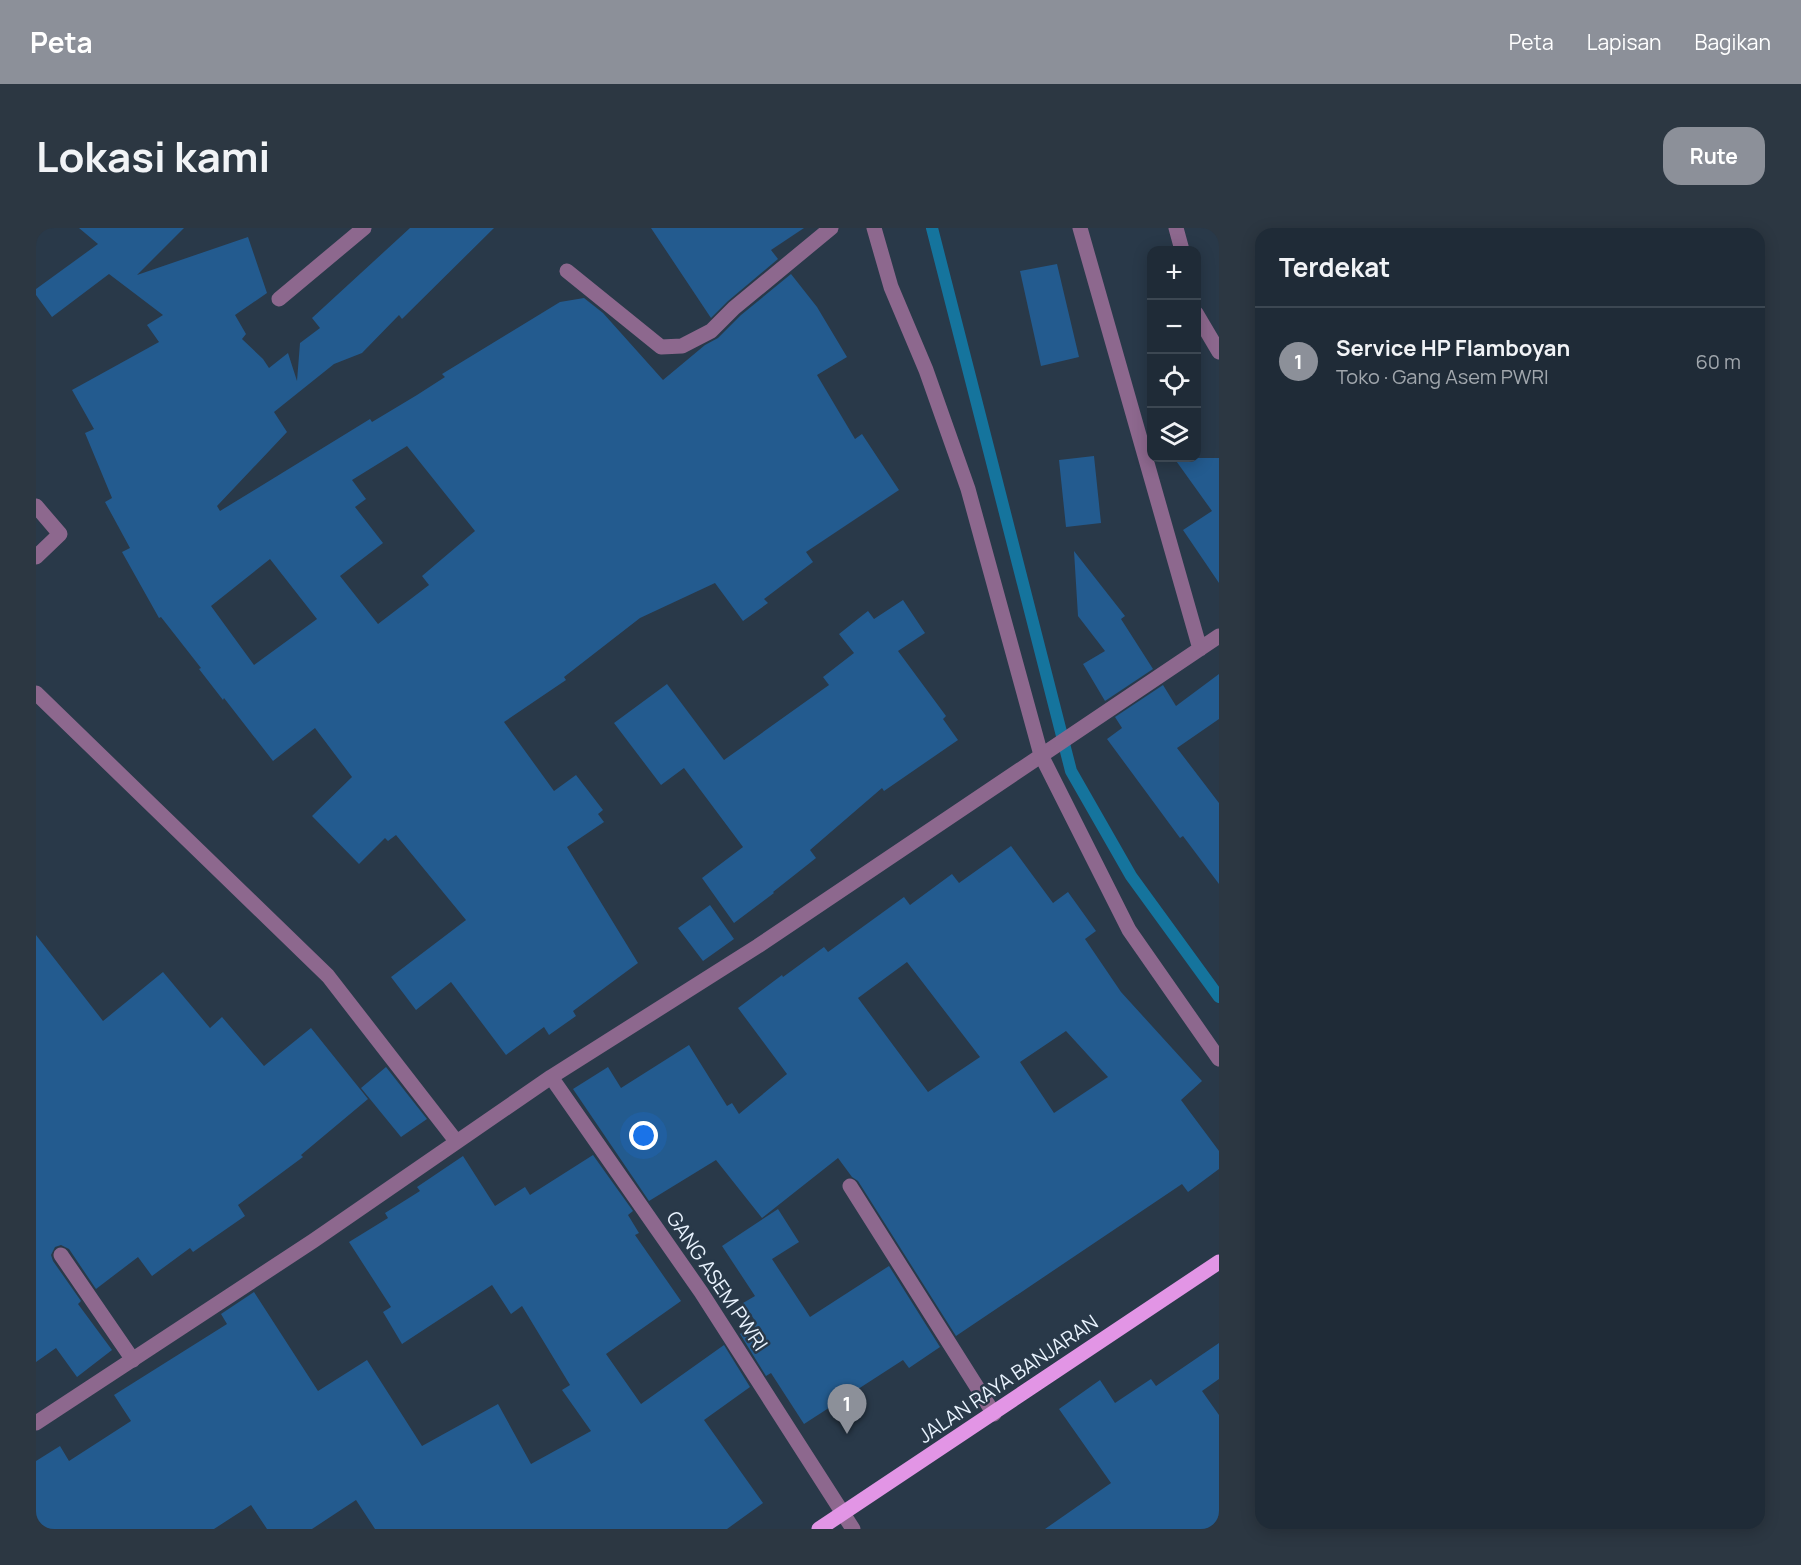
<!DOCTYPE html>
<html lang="id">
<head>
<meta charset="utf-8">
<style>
	body { margin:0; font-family:Manrope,sans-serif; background:#2c3742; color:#f1f3f6 }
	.controls { position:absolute; right:18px; top:18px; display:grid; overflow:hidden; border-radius:12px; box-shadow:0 3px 15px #0003 }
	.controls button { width:54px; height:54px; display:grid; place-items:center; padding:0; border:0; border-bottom:2px solid #3c4752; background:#1f2b37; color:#f1f3f6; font:30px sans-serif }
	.you { position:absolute; left:608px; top:908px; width:21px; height:21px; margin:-15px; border:4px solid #fff; border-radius:50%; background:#1a73e8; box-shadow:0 0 0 9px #1a73e833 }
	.badge { display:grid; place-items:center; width:39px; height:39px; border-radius:50%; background:#8c9099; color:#fff; font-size:20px; font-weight:700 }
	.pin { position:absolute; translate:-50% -50px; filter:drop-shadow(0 2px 3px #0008) }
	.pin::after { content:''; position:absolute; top:32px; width:21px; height:18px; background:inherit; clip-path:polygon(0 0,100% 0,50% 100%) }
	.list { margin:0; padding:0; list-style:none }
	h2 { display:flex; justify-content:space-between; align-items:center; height:78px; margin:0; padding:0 24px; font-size:26px }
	h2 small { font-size:20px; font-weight:400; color:#a1a7ad }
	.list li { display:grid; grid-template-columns:39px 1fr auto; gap:18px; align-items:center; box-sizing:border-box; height:108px; padding:0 24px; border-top:2px solid #3c4752 }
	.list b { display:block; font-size:22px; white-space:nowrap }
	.list p { margin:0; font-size:20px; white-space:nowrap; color:#a1a7ad }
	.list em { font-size:20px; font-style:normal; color:#a1a7ad }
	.icon { flex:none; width:33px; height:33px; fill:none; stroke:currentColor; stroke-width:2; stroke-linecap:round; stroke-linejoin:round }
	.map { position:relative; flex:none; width:1183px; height:1301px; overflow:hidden; border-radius:18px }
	header { display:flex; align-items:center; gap:36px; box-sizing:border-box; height:84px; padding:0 30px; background:#8c9099; color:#fff }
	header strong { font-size:28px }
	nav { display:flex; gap:33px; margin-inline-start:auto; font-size:21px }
	.intro { display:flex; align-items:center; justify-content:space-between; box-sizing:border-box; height:144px; padding:0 36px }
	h1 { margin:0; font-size:42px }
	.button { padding:15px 27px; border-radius:18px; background:#8c9099; color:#fff; font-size:21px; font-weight:700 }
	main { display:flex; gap:36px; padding:0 36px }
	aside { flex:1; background:#1f2b37; border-radius:18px; box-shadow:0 3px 15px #0003 }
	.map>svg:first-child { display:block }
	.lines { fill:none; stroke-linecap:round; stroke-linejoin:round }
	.stream { stroke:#15749d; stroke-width:12 }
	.building { fill:#235b8f; fill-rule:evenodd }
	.service { stroke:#8d688e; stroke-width:15 }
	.minor { stroke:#8d688e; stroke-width:15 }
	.primary { stroke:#e295e5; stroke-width:15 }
	.labels { text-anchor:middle; stroke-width:5; stroke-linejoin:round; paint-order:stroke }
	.street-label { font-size:20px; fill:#e9f3fe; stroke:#293949 }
</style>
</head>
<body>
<header>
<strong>Peta</strong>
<nav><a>Peta</a><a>Lapisan</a><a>Bagikan</a></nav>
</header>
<div class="intro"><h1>Lokasi kami</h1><a class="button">Rute</a></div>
<main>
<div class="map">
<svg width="1183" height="1301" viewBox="0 0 1183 1301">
	<rect width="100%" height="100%" fill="#293949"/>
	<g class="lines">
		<path class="stream" d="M896 0 1035 543 1095 648 1183 769"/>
	</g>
	<path class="building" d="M43 0H148L101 47 212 9 231 65 199 87 210 106 206 111 227 131 233 140 252 125 261 153 264 115 284 100 276 90 374 0H458L366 91 363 87 326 125 298 136 238 184 251 204 181 278 184 283 334 191 336 194 381 167 409 149 406 146 524 74 548 70 567 85 627 152 669 117 682 110 705 87 755 46 781 79 811 129 781 147 819 211 826 206 863 262 770 324 777 334 728 371 732 375 707 393 679 355 604 390 528 449 530 452 468 494 518 563 540 547 567 582 562 586 568 594 531 619 602 735 537 783 540 788 513 807 508 799 470 827 415 754 380 782 355 749 430 692 360 607 352 613 349 610 323 636 276 588 316 549 279 500 237 533 188 470 187 472 163 441 165 440 125 389 123 390 86 324 94 320 69 274 76 270 49 205 58 201 36 162 123 114 111 97 127 87 73 46 16 89 0 67V61L62 16ZM371 218 439 303 386 348 393 357 342 396 304 348 347 315 319 279 330 271 316 252ZM234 331 281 391 218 437 175 378Z
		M615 0H768L735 22 742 31 692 73 675 90Z
		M1021 36 1043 129 1005 138 984 43Z
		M1058 228 1065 295 1030 299 1023 232Z
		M1138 230H1183V355L1147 302 1176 283Z
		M1038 323 1089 388 1085 391 1117 441 1069 473 1047 436 1069 423 1042 388Z
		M867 372 889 405 862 423 910 488 907 491 922 512 848 563 846 560 774 622 780 630 737 664 738 665 698 695 666 650 707 619 648 540 625 557 578 495 631 456 688 532 793 457 787 449 818 425 803 406 832 383 838 391Z
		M1183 446V491L1141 520 1183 575V656L1147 608 1144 610 1071 511 1086 500 1079 489 1127 457 1140 478Z
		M975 618 1017 675 1032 664 1060 703 1049 711 1085 764 1166 853 1145 872 1183 923V941L1152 964 1146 956 920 1108 822 953 816 949 802 930 726 990 680 932 613 973 537 861 572 839 585 860 653 817 691 878 696 875 703 886 751 846 702 780 746 747 747 749 788 719 792 724 868 669 874 677 916 646 923 655ZM871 734 944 829 892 864 822 770ZM1030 803 1072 849 1018 885 984 834Z
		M674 677 698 711 667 733 642 700Z
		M0 707 67 793 127 744 174 800 186 789 228 838 275 800 332 871 265 927 267 929 202 977 209 988 157 1024 154 1020 116 1048 102 1029 60 1061 33 1021 25 1017 19 1019 15 1027 17 1033 45 1073 42 1076 76 1122 41 1149 20 1120 0 1134Z
		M350 839 391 891 365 909 325 860Z
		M557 927 597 983 592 987 603 1005 599 1007 645 1073 570 1126 605 1176 688 1117 714 1159 668 1192 727 1275 691 1301H339L320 1272 276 1301H231L215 1277 178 1301H0V1233L24 1218 33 1233 95 1193 78 1167 191 1096 185 1086 218 1064 282 1163 331 1132 386 1218 462 1176 495 1236 555 1203 526 1162 534 1157 486 1078 475 1086 456 1057 366 1116 347 1084 355 1079 313 1014 352 990 349 985 384 963 381 959 427 928 459 978 489 959 494 967Z
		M742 981 763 1014 736 1031 774 1089 853 1038 904 1119 873 1140 867 1132 768 1196 735 1145 730 1148 704 1106 720 1094 707 1075 719 1068 686 1018Z
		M1183 1115V1151L1166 1163 1183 1187V1301H1009L1075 1255 1023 1181 1064 1152 1079 1175 1115 1151 1120 1158Z"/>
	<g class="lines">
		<path class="service" d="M1140 0 1146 22
			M1160 85 1183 124
			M25 1027 97 1132"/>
		<path class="minor" d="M838 0 855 59 890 142 932 261 1005 527 1093 702 1183 831
			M1044 0 1164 421
			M531 43 625 119 646 118 675 103 698 80 795 0
			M243 71 328 0
			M0 278 24 306 0 329
			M0 465 292 748 420 913
			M515 849 665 1064 817 1301
			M814 958 958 1186
			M0 1195 277 1013 515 849 722 718 1183 408"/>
		<path class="primary" d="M783 1301 1183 1034"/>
	</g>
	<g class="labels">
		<g class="street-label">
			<text transform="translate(681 1053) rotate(56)" y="7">GANG ASEM PWRI</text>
			<text transform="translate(972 1151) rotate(-34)" y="7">JALAN RAYA BANJARAN</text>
		</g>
	</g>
</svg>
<div class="controls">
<button>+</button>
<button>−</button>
<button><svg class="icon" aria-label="locate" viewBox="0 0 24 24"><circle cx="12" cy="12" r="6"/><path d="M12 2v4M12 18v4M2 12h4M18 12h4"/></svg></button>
<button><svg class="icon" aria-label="layers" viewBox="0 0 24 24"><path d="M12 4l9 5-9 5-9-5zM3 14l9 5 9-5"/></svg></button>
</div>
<div class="you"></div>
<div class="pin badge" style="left:811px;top:1206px">1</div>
</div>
<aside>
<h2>Terdekat<small></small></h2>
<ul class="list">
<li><span class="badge">1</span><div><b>Service HP Flamboyan</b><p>Toko · Gang Asem PWRI</p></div><em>60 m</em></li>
</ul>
</aside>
</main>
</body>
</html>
